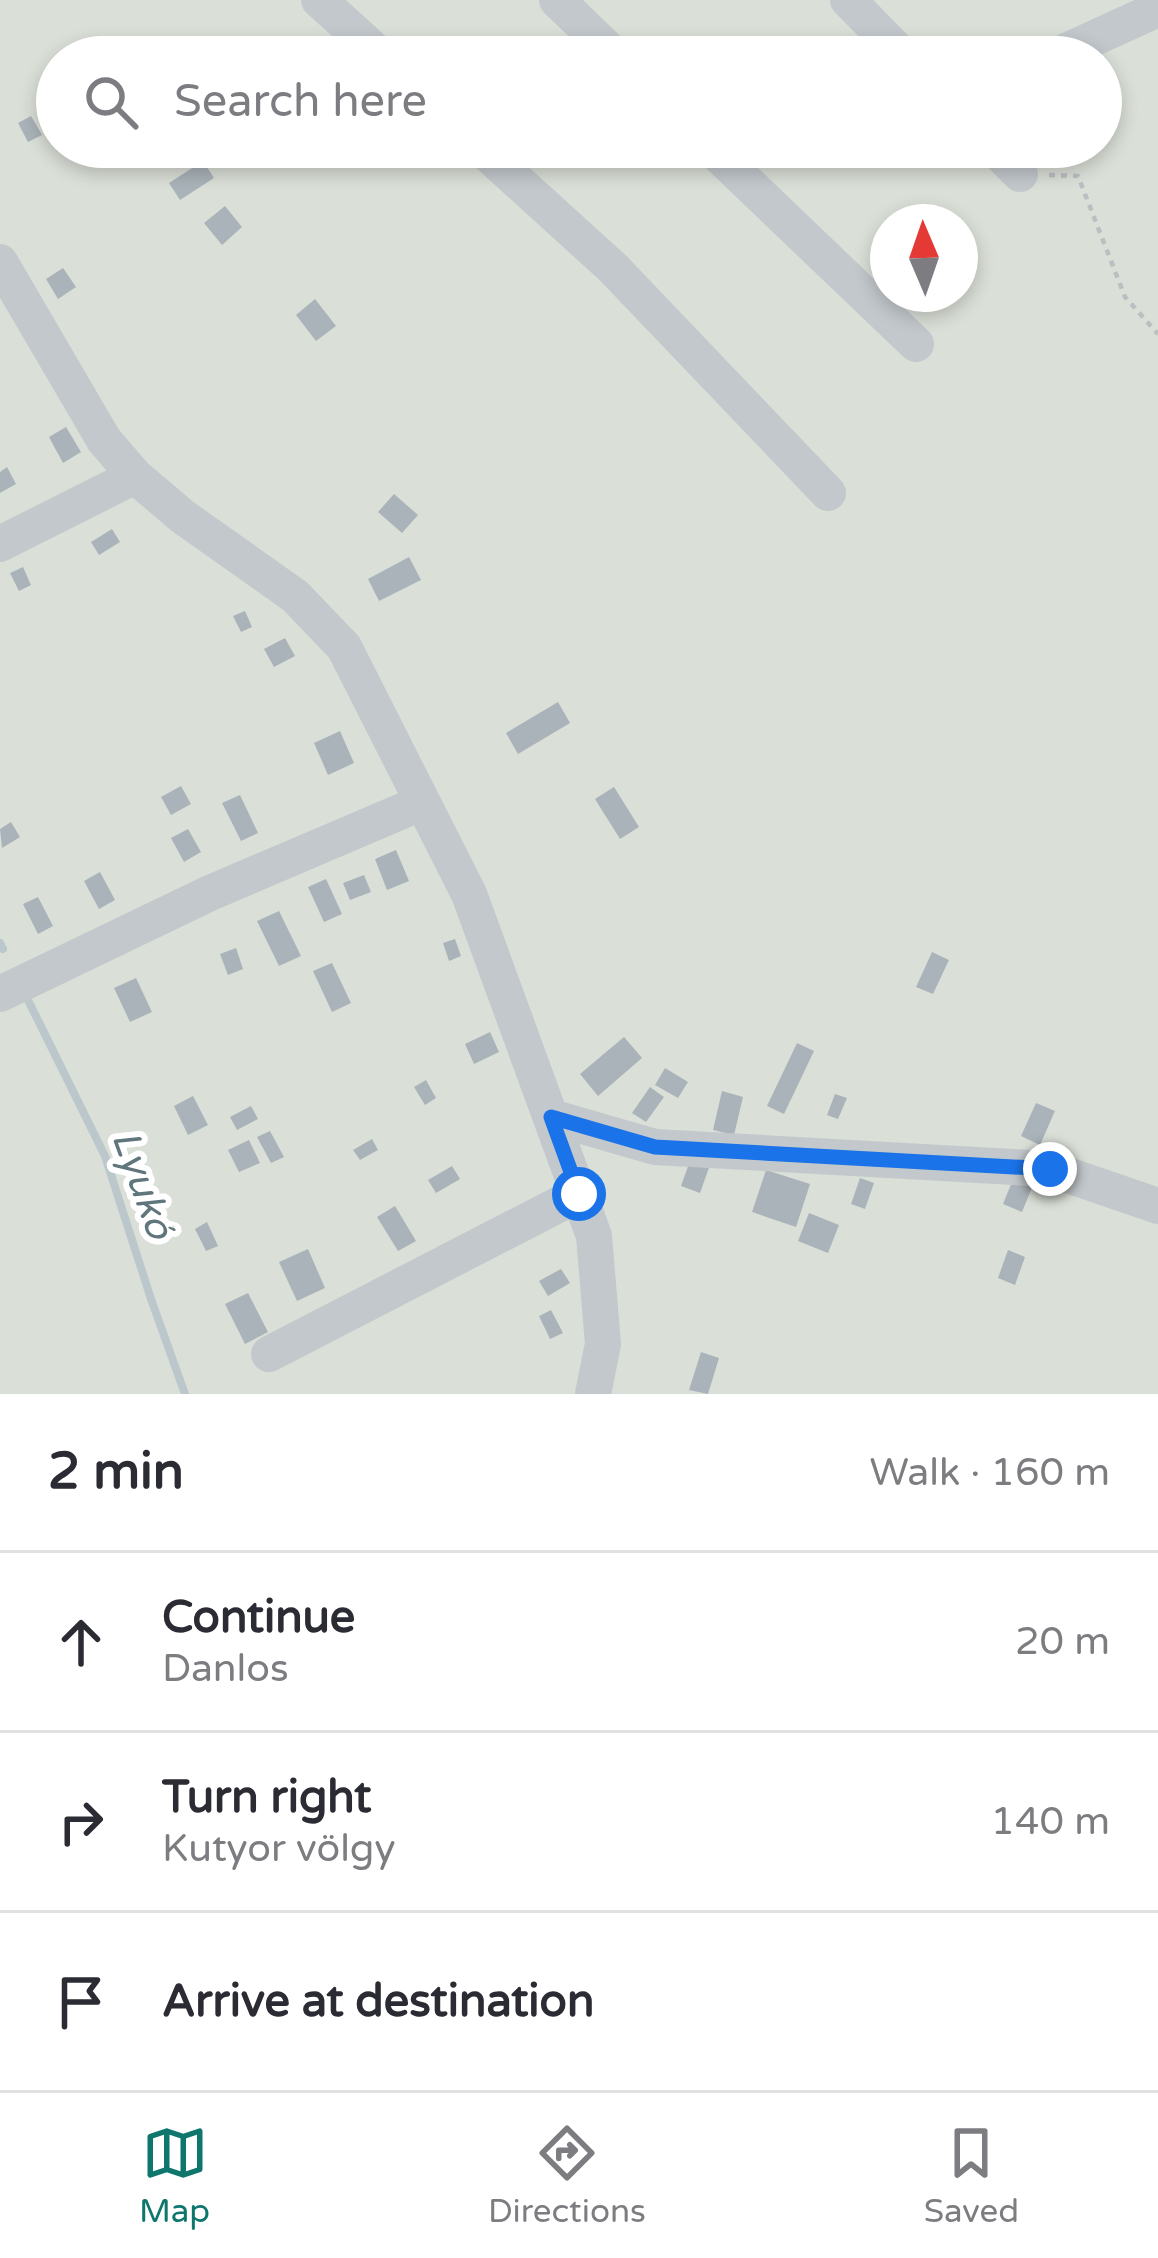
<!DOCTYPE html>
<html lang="en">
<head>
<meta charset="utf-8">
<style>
	body { margin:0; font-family:"Varela Round",sans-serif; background:#f7f7f7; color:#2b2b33 }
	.compass { position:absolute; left:870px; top:204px; width:108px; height:108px; border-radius:50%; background:#fff; box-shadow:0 6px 18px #0003; rotate:358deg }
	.stop { position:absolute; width:36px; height:36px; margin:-27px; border:9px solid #1a73e8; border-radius:50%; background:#fff }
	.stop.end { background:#1a73e8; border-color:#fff; box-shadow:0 3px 12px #0008 }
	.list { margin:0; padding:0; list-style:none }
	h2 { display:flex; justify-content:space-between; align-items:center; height:156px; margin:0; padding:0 48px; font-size:51px }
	h2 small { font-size:39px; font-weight:400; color:#7c7c81 }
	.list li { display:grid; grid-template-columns:78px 1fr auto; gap:36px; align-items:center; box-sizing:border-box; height:180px; padding:0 48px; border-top:3px solid #e1e1e2 }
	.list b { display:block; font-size:45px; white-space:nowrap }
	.list p { margin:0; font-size:39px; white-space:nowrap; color:#7c7c81 }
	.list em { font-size:39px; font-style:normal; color:#7c7c81 }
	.icon { flex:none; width:66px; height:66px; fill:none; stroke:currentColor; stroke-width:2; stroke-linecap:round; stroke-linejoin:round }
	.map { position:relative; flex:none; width:1158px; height:1394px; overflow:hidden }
	.search { position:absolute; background:#fff; box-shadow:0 6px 18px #0003; left:36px; right:36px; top:36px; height:132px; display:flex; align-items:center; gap:30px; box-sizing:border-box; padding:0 42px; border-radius:66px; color:#7c7c81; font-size:45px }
	.sheet { height:696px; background:#fff }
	nav { display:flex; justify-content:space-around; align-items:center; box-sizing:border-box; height:168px; border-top:3px solid #e1e1e2; background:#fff; font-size:33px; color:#7c7c81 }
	nav a { display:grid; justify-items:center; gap:6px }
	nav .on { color:#0f766e }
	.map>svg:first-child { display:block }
	.green { fill:#dadfd7; fill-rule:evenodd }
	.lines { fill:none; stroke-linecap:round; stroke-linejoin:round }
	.stream { stroke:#bbc7cb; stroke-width:8 }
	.building { fill:#aab3b9 }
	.path { stroke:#bbbfc2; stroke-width:4.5; stroke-dasharray:6 6; stroke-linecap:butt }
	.minor { stroke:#c3c8cc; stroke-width:36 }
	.route { stroke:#1a73e8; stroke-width:15 }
	.labels { text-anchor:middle; stroke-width:12; stroke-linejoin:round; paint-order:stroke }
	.water-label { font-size:39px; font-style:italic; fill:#60757c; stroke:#fff }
</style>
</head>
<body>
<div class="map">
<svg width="1158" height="1394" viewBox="0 0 1158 1394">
	<rect width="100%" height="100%" fill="#fafaf8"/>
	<path class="green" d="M0 0H1158V1394H0ZM57 57H1101V147H57ZM888 222H960V294H888Z"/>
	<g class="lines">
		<path class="stream" d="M0 943 3 949
			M29 1002 105 1156 151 1299 185 1394"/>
	</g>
	<path class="building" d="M31 116 42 135 28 142 18 123Z
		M203 161 214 178 180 200 169 183Z
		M225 206 242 227 222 245 204 223Z
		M63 268 76 287 58 299 46 279Z
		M315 299 336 326 316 341 296 315Z
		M66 427 81 452 63 463 49 437Z
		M7 467 16 484 0 493V472Z
		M394 494 418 515 402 533 378 512Z
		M112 529 120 542 99 555 91 542Z
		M409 557 421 580 379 601 368 579Z
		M23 567 31 585 19 591 10 573Z
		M245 611 252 627 241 632 233 616Z
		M285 638 295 656 274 667 264 649Z
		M558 702 570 723 518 754 506 733Z
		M340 731 354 763 328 775 314 743Z
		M181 786 191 804 171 815 161 797Z
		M614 787 639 827 620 839 595 799Z
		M240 795 258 833 241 841 222 803Z
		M11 822 20 837 2 848 0 829Z
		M188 829 201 852 184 862 171 838Z
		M396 850 409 881 387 890 375 859Z
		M100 872 115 900 99 909 84 881Z
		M364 875 371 892 350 900 343 883Z
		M326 879 342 914 324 922 308 887Z
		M38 897 53 926 38 934 23 904Z
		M279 911 301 956 279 966 257 921Z
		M455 939 461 956 449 961 443 943Z
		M236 948 243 969 228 975 220 954Z
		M932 952 949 960 933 994 916 987Z
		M332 963 351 1003 332 1012 313 971Z
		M136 978 152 1012 130 1022 114 988Z
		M490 1032 499 1052 474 1064 465 1044Z
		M624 1037 642 1058 598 1096 580 1074Z
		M797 1043 814 1051 784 1114 767 1106Z
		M665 1068 688 1082 678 1098 655 1085Z
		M426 1080 436 1098 425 1105 414 1087Z
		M650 1087 664 1097 646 1122 632 1113Z
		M722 1091 743 1097 734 1135 713 1130Z
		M835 1094 847 1098 838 1119 827 1115Z
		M193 1096 208 1125 188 1135 174 1106Z
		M1036 1103 1055 1111 1040 1145 1021 1136Z
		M251 1106 258 1119 237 1130 230 1117Z
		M270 1131 284 1157 271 1163 257 1137Z
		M372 1139 378 1150 360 1160 353 1150Z
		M249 1140 260 1163 239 1172 228 1150Z
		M692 1155 711 1162 700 1193 681 1186Z
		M452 1166 460 1179 436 1193 428 1180Z
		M766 1170 810 1184 796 1227 752 1212Z
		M1014 1177 1033 1185 1022 1212 1003 1204Z
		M860 1178 874 1183 865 1209 851 1204Z
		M395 1206 416 1241 398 1251 377 1217Z
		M809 1213 839 1225 828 1253 798 1241Z
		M207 1222 218 1246 206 1251 195 1229Z
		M308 1249 325 1288 297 1301 279 1262Z
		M1008 1250 1025 1257 1015 1285 998 1278Z
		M561 1269 570 1283 548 1296 539 1281Z
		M248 1293 268 1332 245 1344 225 1304Z
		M551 1310 563 1333 550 1339 539 1316Z
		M701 1352 719 1358 708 1394 689 1390Z"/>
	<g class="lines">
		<path class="path" d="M1049 175 1078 176 1125 297 1158 334"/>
		<path class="minor" d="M319 0 382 57
			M557 0 616 57
			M848 0 904 57
			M1053 57 1158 9
			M480 147 613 268 828 493
			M710 147 916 344
			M993 147 1020 174
			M0 262 104 440 135 476 182 516 295 596 344 647 469 894 594 1236 603 1344 593 1394
			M0 544 135 476
			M0 994 210 893 421 803
			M551 1117 655 1147 1050 1169 1158 1206
			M269 1354 579 1194"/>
	</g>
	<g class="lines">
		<path class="route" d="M579 1194 551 1117 655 1147 1050 1169"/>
	</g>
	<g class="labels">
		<g class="water-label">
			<text transform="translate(144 1184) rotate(70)" y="14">Lyukó</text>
		</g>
	</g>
</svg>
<svg class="compass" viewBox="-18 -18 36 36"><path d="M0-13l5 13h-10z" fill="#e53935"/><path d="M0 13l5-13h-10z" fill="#7c7c81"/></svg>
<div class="stop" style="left:579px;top:1194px"></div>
<div class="stop end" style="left:1050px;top:1169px"></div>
<div class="search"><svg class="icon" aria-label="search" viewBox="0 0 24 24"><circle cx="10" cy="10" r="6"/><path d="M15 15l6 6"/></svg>Search here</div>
</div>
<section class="sheet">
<h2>2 min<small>Walk · 160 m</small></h2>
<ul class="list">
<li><svg class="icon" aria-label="ahead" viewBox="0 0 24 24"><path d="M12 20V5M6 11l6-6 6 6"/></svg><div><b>Continue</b><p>Danlos</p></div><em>20 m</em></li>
<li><svg class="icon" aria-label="right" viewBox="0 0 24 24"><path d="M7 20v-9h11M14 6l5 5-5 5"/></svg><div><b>Turn right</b><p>Kutyor völgy</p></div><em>140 m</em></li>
<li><svg class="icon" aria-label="arrive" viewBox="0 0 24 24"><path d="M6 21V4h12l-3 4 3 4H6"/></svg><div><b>Arrive at destination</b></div></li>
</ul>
</section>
<nav>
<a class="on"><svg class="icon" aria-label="map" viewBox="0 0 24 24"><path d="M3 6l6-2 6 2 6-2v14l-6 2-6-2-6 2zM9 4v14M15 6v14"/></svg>Map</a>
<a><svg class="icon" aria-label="directions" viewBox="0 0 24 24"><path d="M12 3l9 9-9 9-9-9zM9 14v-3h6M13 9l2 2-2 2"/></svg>Directions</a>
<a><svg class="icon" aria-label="saved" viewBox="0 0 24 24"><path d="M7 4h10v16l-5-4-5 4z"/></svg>Saved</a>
</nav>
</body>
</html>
